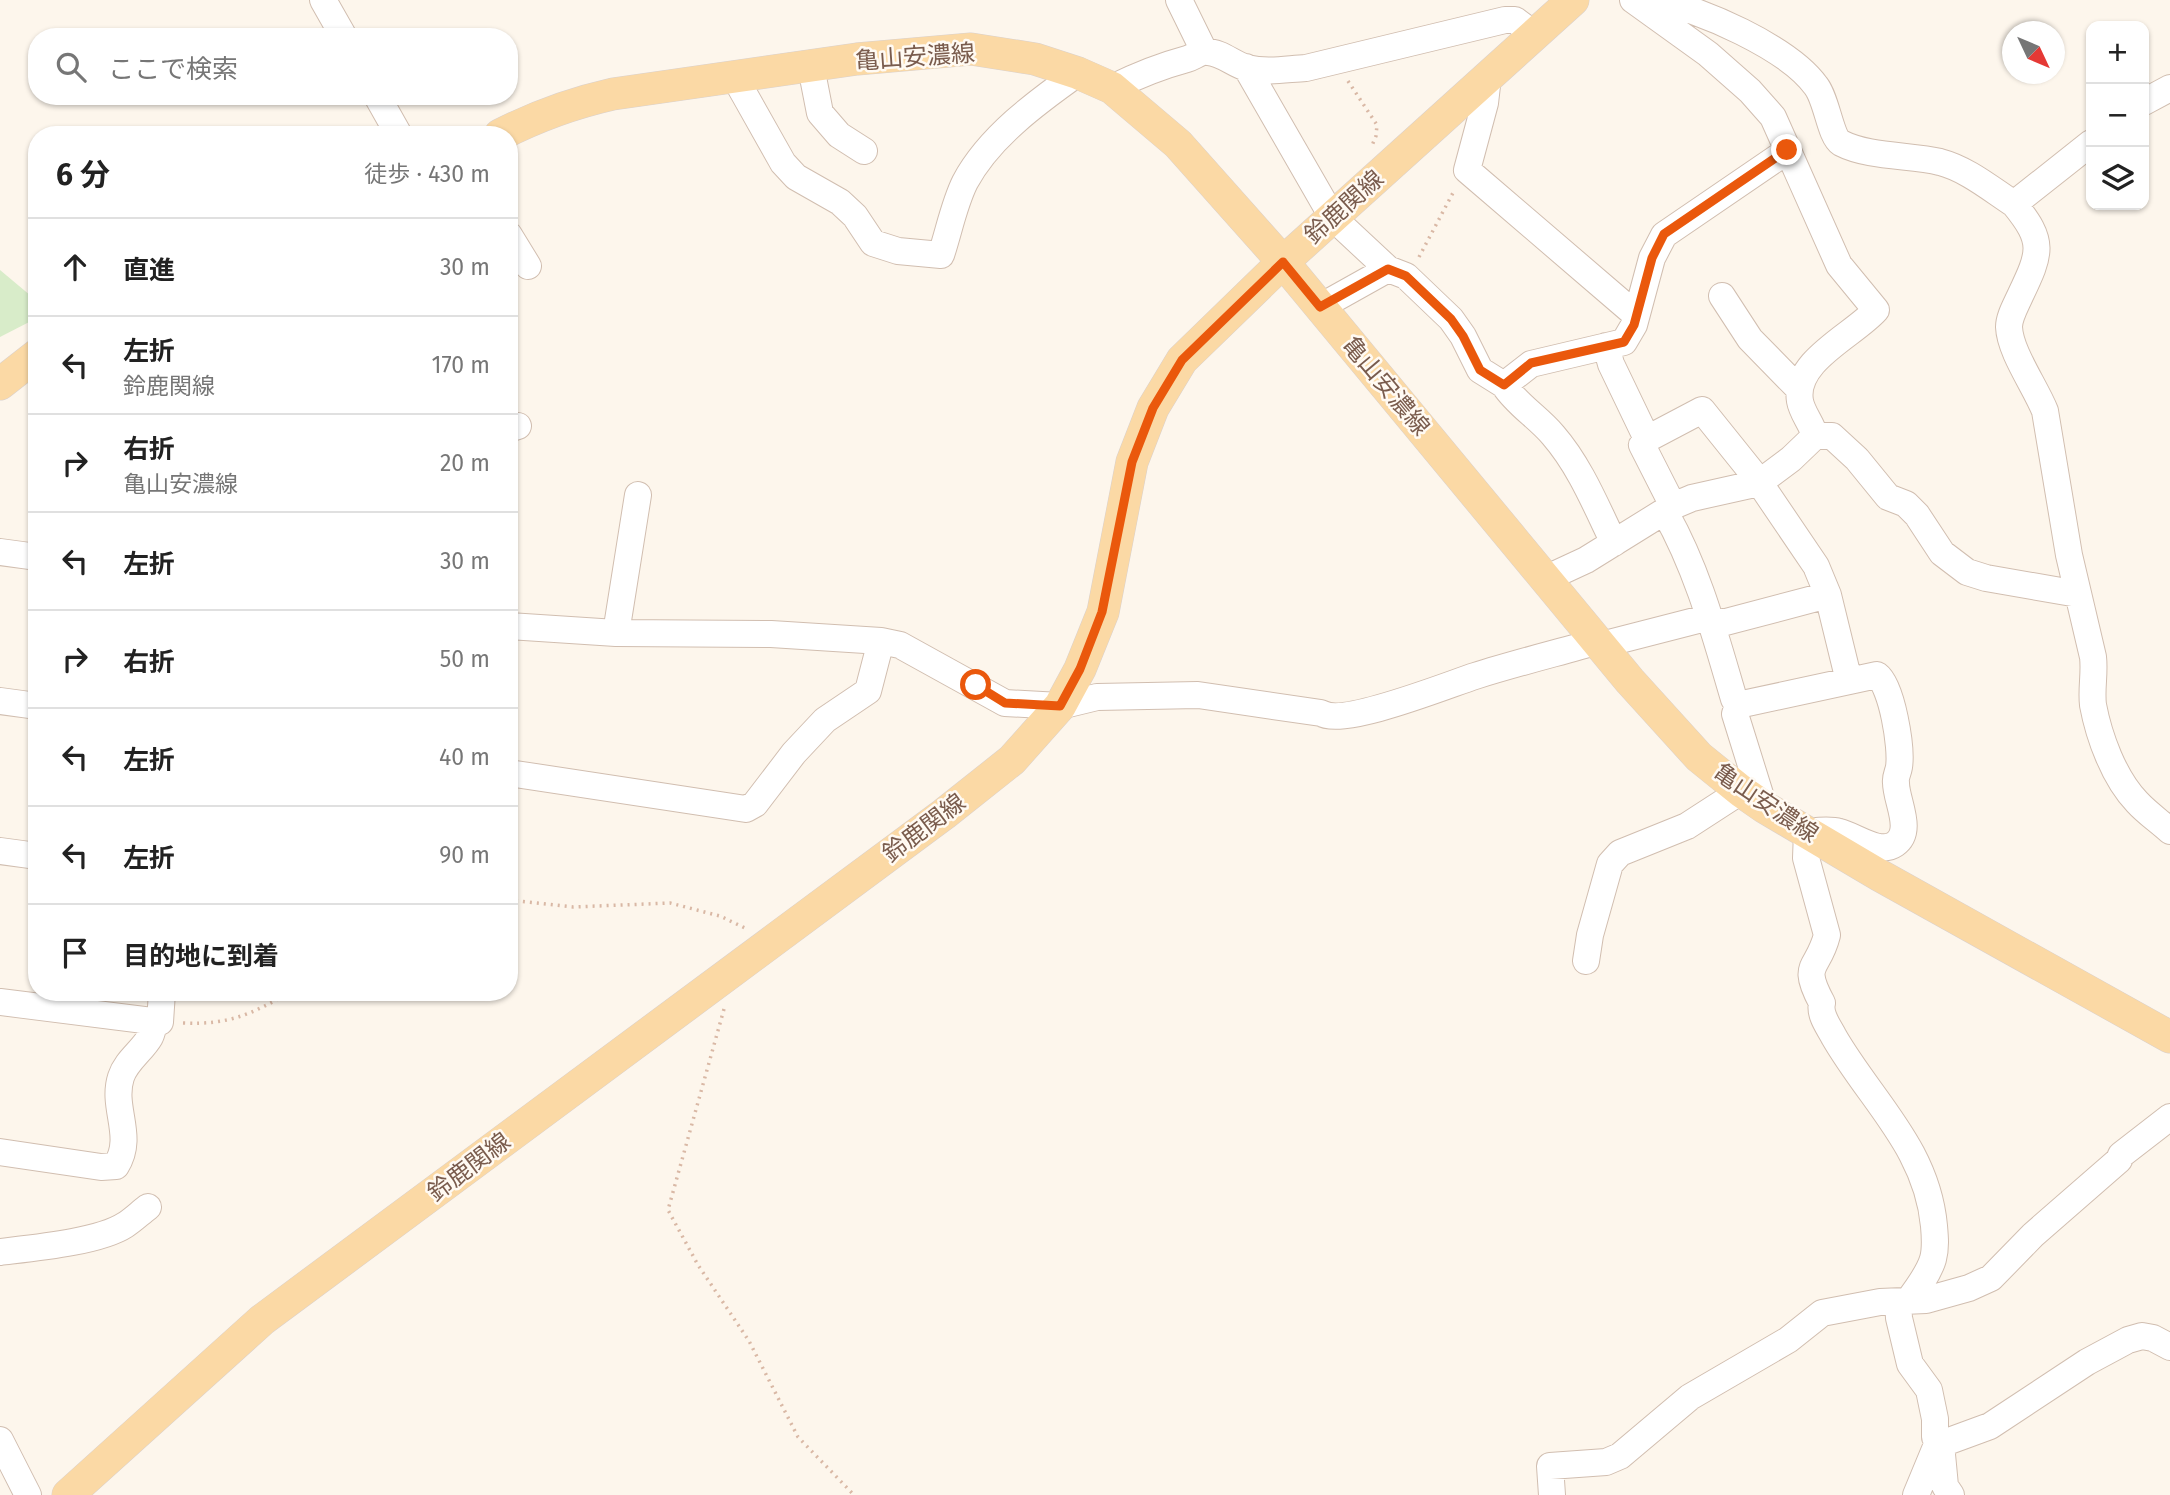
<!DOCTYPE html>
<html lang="ja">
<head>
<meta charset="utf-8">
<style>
	body { margin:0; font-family:"Fira Sans","Noto Sans JP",sans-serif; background:#f2f2f2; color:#222 }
	.controls { position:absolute; right:21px; top:21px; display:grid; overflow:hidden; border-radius:14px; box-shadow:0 2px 5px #0004 }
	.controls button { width:63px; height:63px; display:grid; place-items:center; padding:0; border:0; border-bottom:2px solid #e0e0e0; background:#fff; color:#222; font:35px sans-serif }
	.compass { position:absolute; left:2002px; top:21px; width:63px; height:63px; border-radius:50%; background:#fff; box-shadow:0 2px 5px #0004; rotate:134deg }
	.stop { position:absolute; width:21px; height:21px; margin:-16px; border:5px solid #ea580c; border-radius:50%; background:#fff }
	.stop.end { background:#ea580c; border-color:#fff; box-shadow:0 2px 7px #0008 }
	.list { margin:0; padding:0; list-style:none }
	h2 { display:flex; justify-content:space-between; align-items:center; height:91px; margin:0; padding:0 28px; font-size:30px }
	h2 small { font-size:23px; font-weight:400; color:#767676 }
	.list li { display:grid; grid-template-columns:46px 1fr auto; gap:21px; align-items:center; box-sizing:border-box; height:98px; padding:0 28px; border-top:2px solid #e0e0e0 }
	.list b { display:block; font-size:26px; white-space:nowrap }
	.list p { margin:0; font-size:23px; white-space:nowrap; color:#767676 }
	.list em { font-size:23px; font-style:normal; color:#767676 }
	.icon { flex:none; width:38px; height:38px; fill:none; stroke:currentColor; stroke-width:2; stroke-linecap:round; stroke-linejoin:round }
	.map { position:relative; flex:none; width:2170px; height:1495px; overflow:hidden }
	.search { position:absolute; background:#fff; box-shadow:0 2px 5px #0004; left:28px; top:28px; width:490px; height:77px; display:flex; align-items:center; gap:18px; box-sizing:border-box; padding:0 24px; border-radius:28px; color:#767676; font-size:26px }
	.panel { position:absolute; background:#fff; box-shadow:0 2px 5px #0004; left:28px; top:126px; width:490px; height:875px; border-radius:28px }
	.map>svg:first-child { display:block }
	.green { fill:#d8ecc9 }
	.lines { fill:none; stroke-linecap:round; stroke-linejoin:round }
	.minor-casing { stroke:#d1beb0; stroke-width:28 }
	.major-casing { stroke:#dad1cd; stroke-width:33 }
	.path { stroke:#d9b8a5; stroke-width:3.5; stroke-dasharray:2 5; stroke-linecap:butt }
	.minor { stroke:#fff; stroke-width:26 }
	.major { stroke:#fbd9a5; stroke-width:32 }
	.route { stroke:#ea580c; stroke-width:9 }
	.labels { text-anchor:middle; stroke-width:5; stroke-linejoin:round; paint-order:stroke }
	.street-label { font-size:24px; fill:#7a5c4d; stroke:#fffaf3 }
</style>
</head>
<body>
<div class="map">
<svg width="2170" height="1495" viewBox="0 0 2170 1495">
	<rect width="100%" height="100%" fill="#fdf6ec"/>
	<path class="green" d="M0 270 37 301V318L0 337Z"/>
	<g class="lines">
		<defs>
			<path id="minor" d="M323 0 344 37
				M1179 0 1204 51
				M1654 0C1699 8 1789 48 1816 86 1827 100 1830 136 1841 143 1868 157 1910 155 1940 162 1967 169 1991 189 2014 204
				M811 67 820 113 839 135 864 151
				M1246 67 1326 206
				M734 76 783 163 796 177 840 202 855 216 873 243 898 251 941 255C949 231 954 204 965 182 989 137 1037 102 1078 73
				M1488 77 1485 103 1467 170 1636 315
				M1112 88C1136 76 1161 66 1187 59 1194 57 1200 51 1207 52 1221 52 1233 64 1247 68 1267 73 1286 69 1306 68L1505 20H1515L1535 35
				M377 96 399 135
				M2144 102 2170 88
				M2091 143 2014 204C2045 242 2041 252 2020 296 2016 305 2009 317 2009 327 2010 352 2035 386 2045 411L2069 555 2093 657C2095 673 2091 689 2093 705 2099 737 2114 778 2137 802 2147 813 2159 821 2170 831
				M1344 228 1388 269 1406 276 1451 319 1463 336 1480 370 1504 385 1531 364 1624 342 1634 325 1652 258 1664 235 1787 151
				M509 235 528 266
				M1722 296 1750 339 1798 388
				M1320 307 1388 269
				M1606 346 1611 364 1647 439
				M1504 385C1517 405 1538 417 1553 435 1580 466 1596 506 1614 543
				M509 429 518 426
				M1815 436H1832L1857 459 1888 497 1906 504 1917 515 1942 553 1967 572 1986 578 2078 594
				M1673 506 1642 445 1647 439 1702 410 1755 476 1816 566 1828 595 1849 681
				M1665 512C1698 570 1715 635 1734 699L1738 705 1735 714 1764 807
				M0 552 37 557
				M1545 579 1586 560 1673 506 1692 498 1759 483 1791 459 1815 436C1812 424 1802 413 1800 401 1793 361 1854 335 1876 310L1839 265 1773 117 1750 91 1708 54 1633 0
				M509 626 616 633 771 634 881 641 900 645 1005 703 1060 706 1097 697 1198 695 1321 713C1344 727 1447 685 1475 676 1516 663 1557 653 1599 641
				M616 633 638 495
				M1601 645 1706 618 1722 623 1828 595
				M0 701 37 706
				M1738 705 1877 675C1892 686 1902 748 1899 767 1898 773 1895 777 1896 783 1896 801 1914 831 1895 844 1879 855 1856 836 1839 832 1829 829 1817 831 1807 832L1806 858 1827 935C1818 971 1800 962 1822 1003 1819 1015 1829 1027 1834 1037 1871 1101 1927 1148 1934 1226 1935 1237 1936 1248 1933 1259 1929 1273 1917 1289 1908 1301
				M509 773 746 809 755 804 794 753 825 720 868 691 881 641
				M0 851 37 856
				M1586 961 1590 935 1610 864 1620 853 1687 826 1741 791
				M0 1002 160 1022 162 992
				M0 1152 101 1167 116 1166C135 1136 111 1108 121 1077 126 1061 142 1051 150 1037 152 1033 153 1027 155 1022
				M0 1252C33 1248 99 1242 125 1225 133 1220 140 1213 148 1207
				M1898 1302 1899 1318 1910 1364 1929 1390 1935 1419V1437L1941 1444 1945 1486 1951 1495
				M0 1440 28 1495
				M1941 1444 1990 1426 2087 1362 2128 1340 2142 1336 2153 1338 2170 1347
				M1552 1495 1550 1466 1606 1462 1620 1456 1690 1397 1788 1340 1822 1313 1880 1302 1926 1300 1969 1288 1991 1278 2033 1235 2119 1160 2121 1155 2170 1117
				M1916 1495 1938 1442"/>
			<path id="major" d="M500 135C537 116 573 103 613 94L857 59 971 49 1035 59 1078 73 1112 88 1178 144 1283 262 1630 681 1699 757 1741 791 1764 807 1879 875 2170 1037
				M0 384 37 355
				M68 1495 262 1320 944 814 1012 760 1060 706 1080 669 1103 612 1132 462 1153 408 1182 360 1283 262 1573 0"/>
		</defs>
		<use href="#minor" class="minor-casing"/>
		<use href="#major" class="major-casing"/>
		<path class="path" d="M1348 81 1377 125 1376 136 1371 148
			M1419 257 1455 189
			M509 900 573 907 670 903 720 916 747 929
			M724 1009 668 1210 698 1265 749 1341 798 1437 854 1495
			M183 1023C230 1025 251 1014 291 992"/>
		<use href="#minor" class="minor"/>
		<use href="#major" class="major"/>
	</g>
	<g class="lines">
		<path class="route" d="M976 685 1005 703 1060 706 1080 669 1102 612 1132 462 1153 408 1182 360 1283 262 1320 307 1388 269 1406 276 1451 319 1463 336 1480 370 1504 385 1531 363 1624 342 1634 325 1652 258 1664 234 1787 150"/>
	</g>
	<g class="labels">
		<g class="street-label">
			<text transform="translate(915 57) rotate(-4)" y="8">亀山安濃線</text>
			<text transform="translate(1344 207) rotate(-42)" y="8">鈴鹿関線</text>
			<text transform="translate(1386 386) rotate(50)" y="8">亀山安濃線</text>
			<text transform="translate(1766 803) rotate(34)" y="8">亀山安濃線</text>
			<text transform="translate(924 828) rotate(-37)" y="8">鈴鹿関線</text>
			<text transform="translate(469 1167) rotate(-37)" y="8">鈴鹿関線</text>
		</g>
	</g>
</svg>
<div class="controls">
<button>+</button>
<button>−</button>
<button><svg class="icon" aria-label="layers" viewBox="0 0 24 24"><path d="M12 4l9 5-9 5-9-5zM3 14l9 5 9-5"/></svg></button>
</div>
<svg class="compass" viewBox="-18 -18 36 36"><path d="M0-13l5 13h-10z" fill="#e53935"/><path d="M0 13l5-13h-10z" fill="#767676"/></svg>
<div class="stop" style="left:976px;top:685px"></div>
<div class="stop end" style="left:1787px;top:150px"></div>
<div class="search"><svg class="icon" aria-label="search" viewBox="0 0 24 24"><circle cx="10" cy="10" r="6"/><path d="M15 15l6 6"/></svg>ここで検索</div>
<section class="panel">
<h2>6 分<small>徒歩 · 430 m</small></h2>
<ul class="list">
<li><svg class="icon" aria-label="ahead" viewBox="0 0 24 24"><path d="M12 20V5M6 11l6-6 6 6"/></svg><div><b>直進</b></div><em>30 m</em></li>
<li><svg class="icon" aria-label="left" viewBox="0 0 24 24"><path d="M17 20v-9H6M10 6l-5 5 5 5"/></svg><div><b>左折</b><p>鈴鹿関線</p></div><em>170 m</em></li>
<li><svg class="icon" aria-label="right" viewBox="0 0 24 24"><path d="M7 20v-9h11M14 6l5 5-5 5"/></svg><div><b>右折</b><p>亀山安濃線</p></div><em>20 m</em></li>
<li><svg class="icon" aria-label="left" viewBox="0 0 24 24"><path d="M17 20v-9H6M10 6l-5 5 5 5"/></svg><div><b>左折</b></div><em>30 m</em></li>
<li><svg class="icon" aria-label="right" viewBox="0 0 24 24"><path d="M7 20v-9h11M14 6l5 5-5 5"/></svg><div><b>右折</b></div><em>50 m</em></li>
<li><svg class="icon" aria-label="left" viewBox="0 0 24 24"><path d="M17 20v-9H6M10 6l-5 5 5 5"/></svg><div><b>左折</b></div><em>40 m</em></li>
<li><svg class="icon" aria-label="left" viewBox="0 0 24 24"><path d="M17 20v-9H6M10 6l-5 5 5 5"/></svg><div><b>左折</b></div><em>90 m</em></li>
<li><svg class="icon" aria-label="arrive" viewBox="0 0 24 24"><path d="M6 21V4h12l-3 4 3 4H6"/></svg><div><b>目的地に到着</b></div></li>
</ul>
</section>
</div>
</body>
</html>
